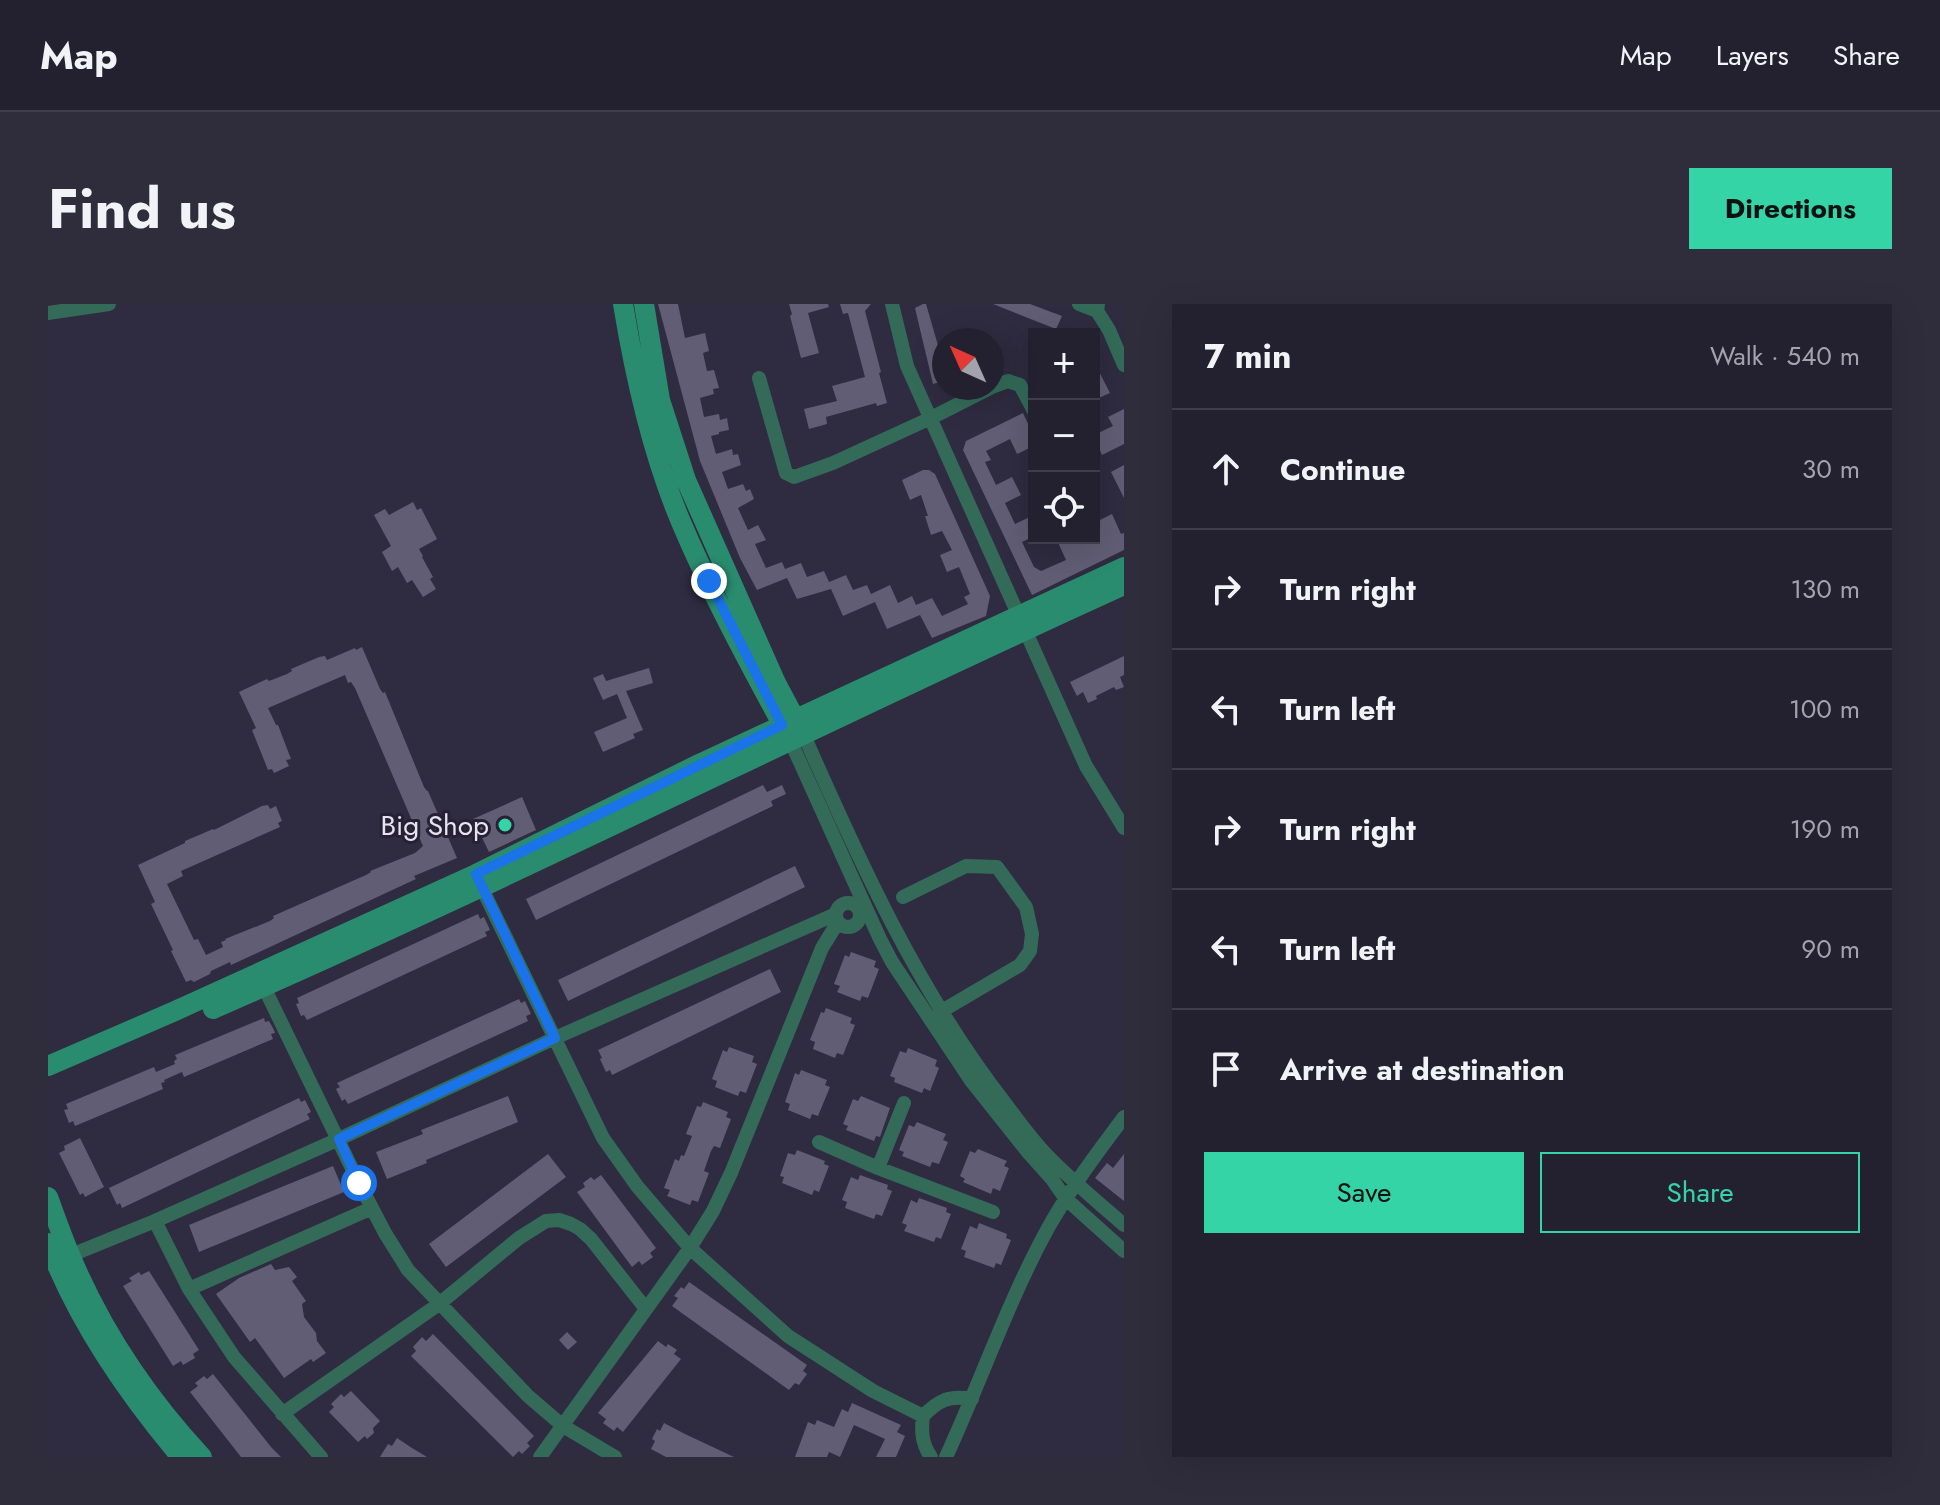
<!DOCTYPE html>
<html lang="en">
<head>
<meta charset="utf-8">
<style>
	body { margin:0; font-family:Jost,sans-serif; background:#2f2d3c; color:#f1f3f6 }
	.controls { position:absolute; right:24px; top:24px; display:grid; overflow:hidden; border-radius:0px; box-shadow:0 8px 32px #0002 }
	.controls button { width:72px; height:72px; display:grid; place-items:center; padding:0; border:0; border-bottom:2px solid #403e4c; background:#232030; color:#f1f3f6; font:40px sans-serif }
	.compass { position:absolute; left:884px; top:24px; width:72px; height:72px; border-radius:50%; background:#232030; box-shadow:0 8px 32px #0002; rotate:315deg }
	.stop { position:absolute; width:24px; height:24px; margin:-18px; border:6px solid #1a73e8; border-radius:50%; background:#fff }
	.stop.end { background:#1a73e8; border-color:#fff; box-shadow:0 2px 8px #0008 }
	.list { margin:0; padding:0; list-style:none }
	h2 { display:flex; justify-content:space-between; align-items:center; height:104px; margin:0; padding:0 32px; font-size:34px }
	h2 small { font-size:26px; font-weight:400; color:#a3a3ab }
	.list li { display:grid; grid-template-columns:52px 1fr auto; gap:24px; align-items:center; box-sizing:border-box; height:120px; padding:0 32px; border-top:2px solid #403e4c }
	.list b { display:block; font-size:30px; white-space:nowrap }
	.list em { font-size:26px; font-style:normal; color:#a3a3ab }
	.actions { display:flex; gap:16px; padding:24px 32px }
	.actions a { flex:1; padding:18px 0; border:2px solid #35d4a7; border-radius:0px; text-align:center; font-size:28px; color:#35d4a7 }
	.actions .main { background:#35d4a7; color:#111 }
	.icon { flex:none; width:44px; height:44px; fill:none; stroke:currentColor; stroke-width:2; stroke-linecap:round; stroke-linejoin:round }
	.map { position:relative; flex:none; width:1076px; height:1153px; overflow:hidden; border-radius:0px }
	header { display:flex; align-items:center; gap:48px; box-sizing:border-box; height:112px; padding:0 40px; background:#232030; border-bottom:2px solid #403e4c }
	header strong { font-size:38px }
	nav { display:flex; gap:44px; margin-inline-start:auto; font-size:28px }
	.intro { display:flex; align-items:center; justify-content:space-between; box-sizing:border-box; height:192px; padding:0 48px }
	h1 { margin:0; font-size:56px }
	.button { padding:20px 36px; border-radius:0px; background:#35d4a7; color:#111; font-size:28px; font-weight:700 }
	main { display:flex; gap:48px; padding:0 48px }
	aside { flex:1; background:#232030; border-radius:0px; box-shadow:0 8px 32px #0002 }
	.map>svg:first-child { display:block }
	.building { fill:#615d74 }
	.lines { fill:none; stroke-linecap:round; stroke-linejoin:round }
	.minor { stroke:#336b58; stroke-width:14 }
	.secondary { stroke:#298c6f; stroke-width:20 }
	.route { stroke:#1a73e8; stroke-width:10 }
	.poi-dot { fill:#35d4a7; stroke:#262135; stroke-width:3 }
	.labels { text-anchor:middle; stroke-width:6; stroke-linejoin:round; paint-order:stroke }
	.poi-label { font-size:28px; fill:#e6e4f2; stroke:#262135; text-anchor:end }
</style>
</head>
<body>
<header>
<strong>Map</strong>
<nav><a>Map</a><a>Layers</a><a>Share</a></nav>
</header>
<div class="intro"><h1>Find us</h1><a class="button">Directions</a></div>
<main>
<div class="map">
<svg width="1076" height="1153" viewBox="0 0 1076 1153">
	<rect width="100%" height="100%" fill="#2f2b40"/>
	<path class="building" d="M610 0H630L637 34 657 29 661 47 655 49 659 67 666 66 671 84 665 85 666 90 652 94 656 113 671 110 672 116 679 114 681 126 671 128V130L663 132 668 150 684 145 685 151 690 150 693 161 674 168 680 185 695 180 698 187 702 185 706 195 690 204 700 226 710 221 718 236 707 240 718 264 734 258 737 265 753 259 759 273 776 267 781 278 798 271 805 286 819 281 823 290 842 281 850 299 864 292 868 301 884 294 894 312 920 300 916 293 922 290 911 263 899 268 892 251 904 246 894 227 883 231 877 212H880L873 191 862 196 854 176 875 166H881L887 170 942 292 938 312 884 334 872 311 839 325 827 298 795 312 783 285 749 295 739 274 709 286 692 254 652 157Z
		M741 0H780L781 3 760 9 771 49 753 54 742 12 744 10Z
		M792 0H823L817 7 833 68 831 69 839 99 829 102 828 99 778 113 779 120 761 125 756 105 789 97 784 82 817 73 800 9 795 10Z
		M875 0H878L896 62V77L885 80 867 4Z
		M945 0H982L1014 12 1008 25Z
		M1046 58 1062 89 1046 96Z
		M1076 105V140L1054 151 1046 131 1065 122 1060 113Z
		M975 109 986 133V142L969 150 962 135 938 147 943 156 937 158 948 181 964 173 973 191 957 199 967 220 986 211V232L974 238 986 263 993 267 1018 256 1008 234H1046V219L1064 210 1073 230 1076 229V246L984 291 915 146 918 137Z
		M1076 161V194L1063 168Z
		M365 198 369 206 373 204 389 235 371 245 375 252 374 253 385 273 382 275 388 285 375 293 364 276 359 279 350 263 344 267 334 248 343 242 326 211 337 205 341 211Z
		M314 343 332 385 335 389 337 388 376 483 379 487H380L409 554 366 572 368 575 222 643 183 661 182 658 163 667 162 670 146 678 143 676 138 678 123 647 125 646 103 600 107 598 90 561 137 539V537L165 525 166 526 214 502 220 501 222 505 228 502 234 517 230 519 232 523 133 567 135 572 119 580 146 636 150 635 158 651 175 643 173 638 178 636 177 635 222 617 226 614 225 612 318 571 323 568 322 567 367 549 375 542 307 384 303 378 300 379 297 371 220 404 228 421H230L243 455 238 456 241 462 226 469 224 465 220 466 204 426 208 424 191 388 219 375 221 377 239 370 244 367 243 365 271 353 277 352 279 356 307 344 308 346Z
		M1076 352V371L1072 373 1076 383 1068 386 1066 383 1048 392 1049 395 1040 399 1035 388 1029 392 1022 378Z
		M601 364 605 379 578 387 595 426 585 430 587 434 555 448 546 428 579 414 569 390 555 396 545 374 555 370 558 377Z
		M715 481 719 488 734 481 738 490 723 497 725 502 488 616 478 595Z
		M474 493 488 526 441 548 425 515Z
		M747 562 757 583 520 697 510 676Z
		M430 610 432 615 436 613 442 626 437 628 439 632 259 716 256 711 253 712 248 700 251 699 249 694Z
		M803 648 828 657 826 663 831 665 820 694 814 692 812 697 789 688 792 682 786 680 797 651 801 653Z
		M722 665 733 688 564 771 562 766 558 768 552 755 554 754 550 746Z
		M471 695 473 699 477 697 483 710 478 712 480 717 300 800 297 795 294 797 288 785 292 783 289 779Z
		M778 704 804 714 802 719 807 721 795 751 789 749 787 754 765 745 767 738 762 736 773 708 776 709Z
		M216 714 217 718 221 717 226 726 227 729 223 730 225 735 136 773 134 768 116 776 117 778 113 779 115 785 27 822 25 817 21 819 16 806 20 805 18 800 106 763 108 768 127 760 126 757 129 755 127 751Z
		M681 743 706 752 704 758 709 760 698 789 692 787 690 792 667 783 669 777 664 775 675 746 679 748Z
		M860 744 889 756 887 762 891 764 882 787 876 784 874 789 846 778 847 774 842 772 852 747 858 749Z
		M753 766 779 776 777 781 782 783 770 812 764 810 762 815 740 806 742 800 737 798 747 769 751 771Z
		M460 792 470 818 378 856 379 859 339 875 328 848 375 830 373 826Z
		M813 792 842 804 832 833 828 832 826 837 798 826 800 822 795 820 805 795 810 797Z
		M251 794 253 798 257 796 263 808 259 810 262 815 74 904 72 899 69 901 61 884Z
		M655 798 680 808 678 813 683 815 672 844 666 842 663 847 656 867 661 869 650 898 644 896 642 901 619 892 622 886 616 884 627 855 631 857 633 851 636 852 644 832 638 830 649 802 653 803Z
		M869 818 898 830 895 836 900 838 891 860 884 858 882 863 854 852 856 848 851 846 861 821 866 823Z
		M32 834 56 883 37 893 35 889 32 891 11 849 17 846 16 842Z
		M930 845 959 857 956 862 961 864 952 887 945 884 943 890 915 878 917 875 912 872 922 847 927 849Z
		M749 846 777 857 776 860 781 862 771 888 766 886 764 891 734 879 736 873 732 872 740 849 747 851Z
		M500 850 518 873 398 963 381 940Z
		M1076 850V897L1047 874 1059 859 1065 864Z
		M285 862 296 888 151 948 141 921Z
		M553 871 608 944 602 949 605 953 594 961 591 957 584 963 529 888 537 883 535 879 543 873 546 876Z
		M812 871 840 881 839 885 844 887 834 912 828 910 826 915 797 904 799 898 794 896 803 873 810 876Z
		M871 894 899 904 898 908 903 910 893 935 888 933 886 938 856 927 859 921 854 919 863 896 869 899Z
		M931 919 959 930 958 934 963 936 953 961 948 959 946 964 916 953 918 947 913 945 922 922 929 925Z
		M223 960 227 966 241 963 249 973 244 977 258 997 254 1000 256 1013 268 1029 269 1037 278 1049 265 1058 263 1055 236 1074 207 1034 202 1038 168 990 191 974Z
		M101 967 151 1046 145 1050 147 1054 135 1061 133 1057 125 1062 75 982 84 977 81 974 91 968 93 971Z
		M641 978 759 1061 755 1067 759 1070 751 1081 747 1079 741 1086 624 1002 630 994 626 992 633 983 636 985Z
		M519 1028 529 1038 520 1046 511 1036Z
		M385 1030 486 1132 479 1139 482 1142 474 1150 471 1147 465 1153 363 1052 368 1047 365 1043 374 1033 378 1037Z
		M610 1037 618 1043 620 1040 629 1046 626 1050 633 1055 575 1128 569 1123 566 1127 555 1119 558 1115 550 1109Z
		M165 1070 223 1143 233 1153H193L142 1088 150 1082 147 1079 156 1072 159 1075Z
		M303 1087 332 1117 325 1124 326 1129 319 1135 317 1132 310 1138 281 1108 286 1103 283 1100 293 1090 296 1093Z
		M804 1099 853 1121 849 1128 857 1132 848 1153H828L837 1135 806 1121 792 1153 781 1148 779 1153H747L760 1118 767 1121 769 1116 786 1123 794 1105 800 1108Z
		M616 1119 637 1130 686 1153H618L603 1145 607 1137 604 1135 609 1125 612 1127Z
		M349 1134 364 1144 379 1153H332L340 1140 344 1142Z"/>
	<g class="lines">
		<path class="minor" d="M844 0 859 62 1038 462 1076 524
			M1031 0 1049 7
			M1050 0 1049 7 1061 26 1076 61
			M0 9 61 0
			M711 74 738 169 746 173 785 159 883 114 942 84
			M944 83 960 77 972 81 986 107
			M755 429C812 559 870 687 957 799 969 815 981 832 995 847 1020 874 1049 897 1076 921
			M742 436 832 635 844 658 924 778 979 847 1004 875 1017 894 1076 947
			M431 578 555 834 589 882 642 944 740 1032 825 1087 875 1112
			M855 593 918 562 949 563 978 603 984 630 982 647 972 661 892 708
			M788 611a12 12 0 1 1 24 0a12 12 0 1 1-24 0Z
			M213 677 311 879 337 929 360 966 480 1092 515 1122 567 1153
			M771 838 830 864 945 908
			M830 864 856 799
			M107 917 141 985 186 1053 273 1153
			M16 954 107 917 291 835 507 734 788 610
			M141 985 324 904
			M234 1110 391 1000 471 934 498 917 511 916 523 920 532 925 543 935 598 1005
			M492 1153 642 944 665 907 683 869 774 644 790 618
			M883 1153C874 1140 873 1128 875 1112 891 1096 901 1091 924 1095
			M898 1153C933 1077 960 997 1000 924 1022 885 1049 849 1076 813"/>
		<path class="secondary" d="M575 0C587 73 604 150 633 218 663 289 703 363 740 431
			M596 0 612 96 638 176 728 379 753 426
			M165 705C472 571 771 419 1076 281
			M0 762 127 707 428 570 651 460 1076 263
			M0 893C7 912 14 932 22 951 53 1025 100 1095 154 1153
			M0 939C30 1018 79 1089 133 1153"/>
	</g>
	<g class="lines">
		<path class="route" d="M311 879 291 835 507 734 428 570 734 421 661 277"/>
	</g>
	<circle class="poi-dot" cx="457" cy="521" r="8"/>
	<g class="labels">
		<g class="poi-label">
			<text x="441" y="531">Big Shop</text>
		</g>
	</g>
</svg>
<div class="controls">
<button>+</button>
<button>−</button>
<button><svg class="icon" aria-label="locate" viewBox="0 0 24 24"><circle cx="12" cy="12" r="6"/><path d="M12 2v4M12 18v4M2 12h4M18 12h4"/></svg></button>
</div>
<svg class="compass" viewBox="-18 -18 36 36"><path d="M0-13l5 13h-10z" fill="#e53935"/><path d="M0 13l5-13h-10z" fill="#a3a3ab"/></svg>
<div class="stop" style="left:311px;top:879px"></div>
<div class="stop end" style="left:661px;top:277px"></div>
</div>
<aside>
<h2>7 min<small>Walk · 540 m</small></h2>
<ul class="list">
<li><svg class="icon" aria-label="ahead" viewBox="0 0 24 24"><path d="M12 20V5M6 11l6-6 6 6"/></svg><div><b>Continue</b></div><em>30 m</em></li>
<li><svg class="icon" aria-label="right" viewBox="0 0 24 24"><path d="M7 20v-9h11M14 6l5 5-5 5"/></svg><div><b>Turn right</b></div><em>130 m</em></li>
<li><svg class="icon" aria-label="left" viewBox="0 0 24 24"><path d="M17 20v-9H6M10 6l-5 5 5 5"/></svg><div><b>Turn left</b></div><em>100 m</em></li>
<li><svg class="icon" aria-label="right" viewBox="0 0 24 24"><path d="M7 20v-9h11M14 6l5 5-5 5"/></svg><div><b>Turn right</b></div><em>190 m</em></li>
<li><svg class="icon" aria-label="left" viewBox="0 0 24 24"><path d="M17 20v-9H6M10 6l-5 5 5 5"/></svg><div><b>Turn left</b></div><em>90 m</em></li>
<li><svg class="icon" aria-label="arrive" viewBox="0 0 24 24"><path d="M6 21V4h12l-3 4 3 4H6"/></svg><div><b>Arrive at destination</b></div></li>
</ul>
<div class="actions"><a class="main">Save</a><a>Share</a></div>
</aside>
</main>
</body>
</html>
